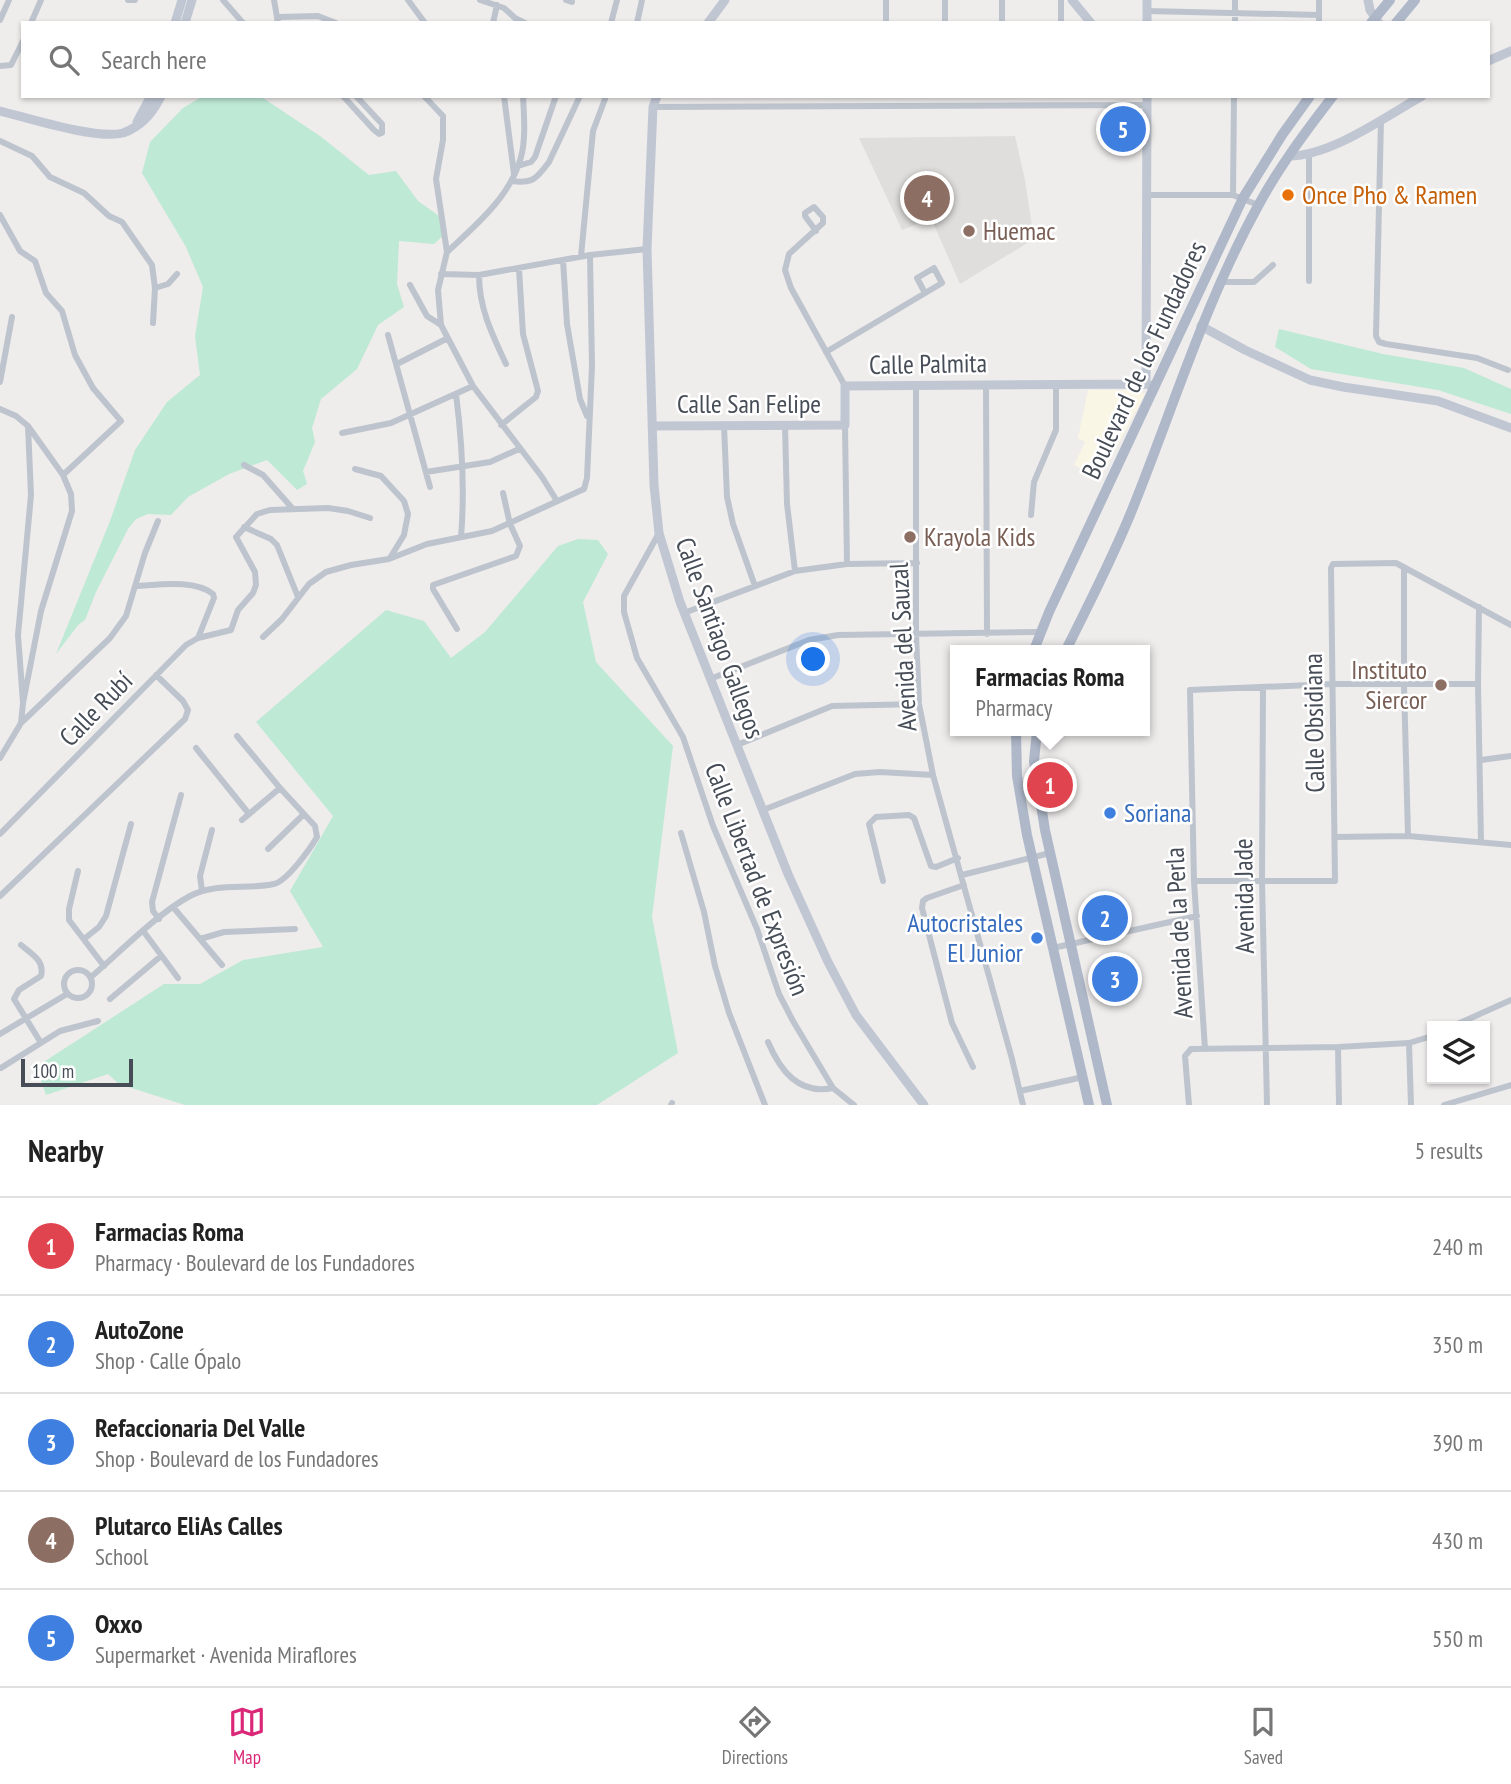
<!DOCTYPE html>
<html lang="en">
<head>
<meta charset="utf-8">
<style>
	body { margin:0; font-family:"PT Sans Narrow",sans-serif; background:#f2f2f2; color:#222 }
	.controls { position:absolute; right:21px; bottom:21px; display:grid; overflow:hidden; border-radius:0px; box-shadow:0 2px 5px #0004 }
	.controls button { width:63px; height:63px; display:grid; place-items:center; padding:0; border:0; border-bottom:2px solid #e0e0e0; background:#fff; color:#222; font:35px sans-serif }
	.scale { position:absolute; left:21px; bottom:18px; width:112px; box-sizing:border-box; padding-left:7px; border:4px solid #464d57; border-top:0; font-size:19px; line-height:24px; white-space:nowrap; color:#464d57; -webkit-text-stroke:5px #fff; paint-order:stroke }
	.you { position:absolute; left:814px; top:660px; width:24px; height:24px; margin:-18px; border:5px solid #fff; border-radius:50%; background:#1a73e8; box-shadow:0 0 0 10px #1a73e833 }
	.badge { display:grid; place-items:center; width:46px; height:46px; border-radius:50%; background:#db2777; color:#fff; font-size:23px; font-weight:700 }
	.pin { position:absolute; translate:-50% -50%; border:4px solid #fff; box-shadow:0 2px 7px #0006 }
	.popup { position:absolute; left:950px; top:645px; width:200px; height:91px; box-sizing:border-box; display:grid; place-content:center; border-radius:0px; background:#fff; filter:drop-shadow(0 2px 5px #0005); font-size:23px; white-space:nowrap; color:#767676 }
	.popup b { font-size:26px; color:#222 }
	.popup::after { content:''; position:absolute; left:50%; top:100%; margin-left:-14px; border:14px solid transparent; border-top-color:#fff }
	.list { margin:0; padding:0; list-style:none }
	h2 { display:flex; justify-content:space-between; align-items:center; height:91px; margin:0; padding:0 28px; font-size:30px }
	h2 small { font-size:23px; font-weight:400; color:#767676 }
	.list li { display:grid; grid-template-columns:46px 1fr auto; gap:21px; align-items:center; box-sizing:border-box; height:98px; padding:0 28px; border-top:2px solid #e0e0e0 }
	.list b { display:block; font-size:26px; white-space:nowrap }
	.list p { margin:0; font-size:23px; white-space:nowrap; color:#767676 }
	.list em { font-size:23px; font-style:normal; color:#767676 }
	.icon { flex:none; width:38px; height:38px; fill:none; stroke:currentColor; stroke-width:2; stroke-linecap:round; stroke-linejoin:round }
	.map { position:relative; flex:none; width:1511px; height:1105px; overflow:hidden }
	.search { position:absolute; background:#fff; box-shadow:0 2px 5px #0004; left:21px; right:21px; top:21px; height:77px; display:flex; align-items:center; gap:18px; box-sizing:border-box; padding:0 24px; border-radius:0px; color:#767676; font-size:26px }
	.sheet { height:581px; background:#fff }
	nav { display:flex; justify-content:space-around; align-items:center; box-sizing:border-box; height:98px; border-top:2px solid #e0e0e0; background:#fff; font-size:19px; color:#767676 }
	nav a { display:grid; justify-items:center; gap:4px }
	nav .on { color:#db2777 }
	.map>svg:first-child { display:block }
	.commercial { fill:#f9f6e5 }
	.education { fill:#dfdedd }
	.green { fill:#bde9d5 }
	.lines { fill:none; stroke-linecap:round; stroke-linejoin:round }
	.street { stroke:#bec4cd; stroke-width:6 }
	.secondary { stroke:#c0c7d3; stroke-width:9 }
	.primary { stroke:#aeb8c9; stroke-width:10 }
	.food-dot { fill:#e8710a; stroke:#fff; stroke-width:2.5 }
	.education-dot { fill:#8d6e63; stroke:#fff; stroke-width:2.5 }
	.shop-dot { fill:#3f7fe0; stroke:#fff; stroke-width:2.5 }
	.labels { text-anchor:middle; stroke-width:5; stroke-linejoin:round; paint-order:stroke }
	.food-label { font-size:26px; fill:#c56008; stroke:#fff; text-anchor:start }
	.education-label { font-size:26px; fill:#785e54; stroke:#fff; text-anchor:start }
	.street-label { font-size:26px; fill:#464d57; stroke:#fff }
	.shop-label { font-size:26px; fill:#366cbe; stroke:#fff; text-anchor:start }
</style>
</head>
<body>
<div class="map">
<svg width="1511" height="1105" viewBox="0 0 1511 1105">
	<rect width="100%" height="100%" fill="#efecec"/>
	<path class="commercial" d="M1088 390H1135L1145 394 1100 478 1074 465 1085 442 1078 438Z"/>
	<path class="education" d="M1015 136 1025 180 1034 239 960 284 931 218 902 230 859 138Z"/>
	<path class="green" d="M203 96H260L320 136 369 175 396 171 418 201 442 218 444 235 434 244 399 241 397 284 404 307 378 325 357 369 321 399 312 428 315 442 303 471 307 484 297 490 267 460 229 474 188 497 171 515 148 514 136 519 128 529 96 592 85 620 78 625 56 654 110 521 135 450 167 402 200 375 195 336 203 287 186 247 142 173 150 142 183 108Z
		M1279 329 1383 354 1464 368 1511 389V414L1438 390 1311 369 1275 347Z
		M578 539 598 540 608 554 583 602 596 662 673 746 652 917 678 1053 597 1105H185L119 1084 108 1074 46 1095 36 1067 164 984H200L243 960 323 947 290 891 333 816 256 722 386 610 424 621 451 658 485 632 558 546Z"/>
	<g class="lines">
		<path class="street" d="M128 0H135
			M223 0 243 23
			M274 0 278 23
			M408 0 425 23
			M480 0 504 8 515 18 525 23
			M566 0 572 2
			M1147 11 1319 15
			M278 17 318 16 336 23
			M0 20 9 0
			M31 23 41 0
			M493 23 497 5
			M611 23 617 0
			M637 23 642 0
			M886 23V0
			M945 23V0
			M1002 23V0
			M1061 23V0
			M1235 23V0
			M1319 23V0
			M0 66 11 65 23 41
			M343 96 374 130 379 134 382 133V124L356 96
			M424 96 443 116V140L436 179 447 252 438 290 441 325 473 386 542 477 557 501
			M504 96 514 174
			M653 107 1147 105
			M1381 120 1376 336 1379 342 1386 344 1477 358 1508 370
			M0 141 32 156 50 177 84 193 109 216 122 222 152 265 155 288 153 323
			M518 166 531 162 535 157 556 96
			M512 181C533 184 537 178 549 162L580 96
			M1147 195H1233L1258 205
			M1233 195 1234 96
			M0 215 20 251 35 261 46 293 62 311 75 355 93 388 121 421 63 475
			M816 231 805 216V213L814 207 823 217V223L789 254 785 270 791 288 845 386
			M447 252C475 226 511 196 521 157 526 139 524 115 523 96
			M581 256 593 131 605 99
			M563 260 567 324 580 399 587 416
			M441 274 479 275 590 255 647 249
			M479 275C479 308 492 334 506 364
			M1309 281V155
			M1221 282H1254L1273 265
			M410 285 427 316 441 325
			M155 288 168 284 177 274
			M388 335 430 487
			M826 352 942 283 934 268 917 278 925 293
			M397 364 446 339
			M0 382 12 317
			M986 384 987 634
			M916 385V635L919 704 933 775 1012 1059 1023 1105
			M456 394C462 441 465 489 461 537
			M0 409 16 416 28 426 63 475 71 494 72 511 41 611 23 703
			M501 425 536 397 538 391 523 334 519 269
			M724 425 727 497 733 524 755 586
			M785 425 787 504 795 571
			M845 425 847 564
			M342 433 391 423 473 386
			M244 465 263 475 293 509
			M355 469 381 476 404 501 408 514 404 535 390 558
			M426 472 490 462 519 449
			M1031 515 1034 482 1056 430V383
			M244 527 271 539 277 545 298 597
			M659 533 624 596V612L637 658 683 737 713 826 757 929 779 994 793 1021 833 1088 854 1105
			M1404 567V684L1408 836
			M136 586C158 585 194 579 213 594L214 598 198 638
			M1479 607 1478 684 1481 842
			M684 613 795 571 847 564 917 563
			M457 629 433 589V585L516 556 520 546 510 524 503 493
			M263 637 282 619 309 584 326 572 351 565 389 559 427 544 492 531 584 489 587 478 592 366 590 255
			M710 679 809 640 838 635 1040 632
			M1263 687 1262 881 1267 1105
			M21 723 23 703 18 635 31 495 28 426
			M737 745 832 706 919 704
			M196 748 249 814
			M0 758 21 723 110 638 126 616 145 553 158 521
			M1481 760 1511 756
			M763 810 855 774 880 772 933 775
			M242 820 280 788
			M681 833 704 912 715 966 729 1013 765 1105
			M0 834 186 645 198 638 231 630 238 610 253 593 256 585 255 572 236 537 257 514 270 510 328 508 348 511 370 518
			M1335 837 1408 836 1511 845
			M268 849 304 814
			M78 871 69 909V920L104 966
			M962 875 1050 853
			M883 881 869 824 876 817 909 815 914 818 931 866 936 867 958 858
			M1194 881H1335L1331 568 1333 564 1396 563 1511 625
			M964 885 927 898 923 901 922 908 952 1023 973 1067
			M202 891 200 876 212 830
			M0 896 185 719 188 710 183 701 156 675
			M173 907 222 965
			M159 919 153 911 152 902 181 795
			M144 932 178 978
			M84 939 99 927 106 916 131 824
			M200 939 224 932 295 929
			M21 945C32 954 45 961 41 976L19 990 14 999 41 1043
			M1053 948 1197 916
			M64 984a14 14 0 1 1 28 0a14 14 0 1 1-28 0Z
			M91 977C119 953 158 913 190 896 218 882 246 890 274 884 287 881 310 849 317 837L315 826 280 788 237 736
			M110 999 161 956
			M1453 1026 1511 1000
			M0 1034 67 994
			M768 1042C780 1070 798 1095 833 1088
			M1409 1043 1411 1105
			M1338 1047 1339 1105
			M1205 1049 1194 881 1190 690 1333 684H1478
			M1 1068 60 1031 98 1021
			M1020 1091 1083 1077
			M671 1105 672 1103
			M1189 1105 1185 1056 1191 1049 1338 1047 1409 1043 1432 1036
			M1444 1105 1511 1085"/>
		<path class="secondary" d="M1072 0 1091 23
			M1368 0 1370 10 1379 23
			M175 23 182 0
			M185 23 192 0
			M708 23 725 0
			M1147 23V0
			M1488 61 1511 51
			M657 96 653 107 647 249 654 485 659 533 680 602 788 874 828 962 856 1015 924 1105
			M0 111C28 118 97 140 123 133 140 127 153 113 161 96
			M137 122 151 96
			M1289 156C1331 156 1385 117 1422 96
			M1201 326 1245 350 1310 380 1343 387 1438 401 1511 428
			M1146 384 1147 96
			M652 426 845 425V386L1146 384 1155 386"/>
		<path class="primary" d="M1371 23 1390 0
			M1396 23 1415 0
			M1034 650 1049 612 1243 198 1282 135 1310 96
			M1066 650C1088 606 1111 561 1130 515 1172 412 1204 304 1258 206 1279 167 1306 131 1333 96
			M1016 731 1017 776 1027 835 1089 1105
			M1037 731 1034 761 1045 830 1107 1105"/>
	</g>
	<circle class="food-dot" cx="1288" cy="195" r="7"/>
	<g class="education-dot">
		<circle cx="969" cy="231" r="7"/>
		<circle cx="910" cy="537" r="7"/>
		<circle cx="1441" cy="685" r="7"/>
	</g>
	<g class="shop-dot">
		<circle cx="1110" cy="813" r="7"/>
		<circle cx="1037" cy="938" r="7"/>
	</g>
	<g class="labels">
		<g class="food-label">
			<text x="1302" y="204">Once Pho &amp; Ramen</text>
		</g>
		<g class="education-label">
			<text x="983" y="240">Huemac</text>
			<text x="924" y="546">Krayola Kids</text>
			<text x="1427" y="679" text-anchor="end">Instituto<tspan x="1427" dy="30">Siercor</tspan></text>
		</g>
		<g class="street-label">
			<text transform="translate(1144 360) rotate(-65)" y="9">Boulevard de los Fundadores</text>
			<text transform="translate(928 364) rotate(-1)" y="9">Calle Palmita</text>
			<text x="749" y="413">Calle San Felipe</text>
			<text transform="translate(720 638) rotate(70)" y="9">Calle Santiago Gallegos</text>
			<text transform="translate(903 647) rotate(-93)" y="9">Avenida del Sauzal</text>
			<text transform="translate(96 709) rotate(-46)" y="9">Calle Rubí</text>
			<text transform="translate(1314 723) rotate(-91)" y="9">Calle Obsidiana</text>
			<text transform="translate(757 879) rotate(69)" y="9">Calle Libertad de Expresión</text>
			<text transform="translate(1244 896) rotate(-91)" y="9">Avenida Jade</text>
			<text transform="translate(1179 933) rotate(-93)" y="9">Avenida de la Perla</text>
		</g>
		<g class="shop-label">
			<text x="1124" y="822">Soriana</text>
			<text x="1023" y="932" text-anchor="end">Autocristales<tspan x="1023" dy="30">El Junior</tspan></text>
		</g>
	</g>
</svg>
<div class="controls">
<button><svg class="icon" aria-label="layers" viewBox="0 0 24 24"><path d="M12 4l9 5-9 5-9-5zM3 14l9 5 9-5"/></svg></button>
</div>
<div class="scale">100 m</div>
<div class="you"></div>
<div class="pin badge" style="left:1050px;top:785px;background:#e0444e">1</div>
<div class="popup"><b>Farmacias Roma</b>Pharmacy</div>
<div class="pin badge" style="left:1105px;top:918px;background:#3f7fe0">2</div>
<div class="pin badge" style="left:1115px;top:979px;background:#3f7fe0">3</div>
<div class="pin badge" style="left:927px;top:198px;background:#8d6e63">4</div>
<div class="pin badge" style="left:1123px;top:129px;background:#3f7fe0">5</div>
<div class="search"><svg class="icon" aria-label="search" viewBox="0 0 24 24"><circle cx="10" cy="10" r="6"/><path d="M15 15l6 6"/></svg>Search here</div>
</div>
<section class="sheet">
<h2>Nearby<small>5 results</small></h2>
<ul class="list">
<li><span class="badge" style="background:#e0444e">1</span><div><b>Farmacias Roma</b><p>Pharmacy · Boulevard de los Fundadores</p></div><em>240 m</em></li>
<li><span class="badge" style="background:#3f7fe0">2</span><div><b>AutoZone</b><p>Shop · Calle Ópalo</p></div><em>350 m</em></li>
<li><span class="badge" style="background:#3f7fe0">3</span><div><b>Refaccionaria Del Valle</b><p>Shop · Boulevard de los Fundadores</p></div><em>390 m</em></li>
<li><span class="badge" style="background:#8d6e63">4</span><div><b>Plutarco EliAs Calles</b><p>School</p></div><em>430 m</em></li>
<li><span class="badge" style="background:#3f7fe0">5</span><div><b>Oxxo</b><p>Supermarket · Avenida Miraflores</p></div><em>550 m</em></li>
</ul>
</section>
<nav>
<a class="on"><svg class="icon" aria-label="map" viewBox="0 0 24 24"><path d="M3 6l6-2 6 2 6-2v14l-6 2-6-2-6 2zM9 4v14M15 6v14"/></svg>Map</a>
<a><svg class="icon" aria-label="directions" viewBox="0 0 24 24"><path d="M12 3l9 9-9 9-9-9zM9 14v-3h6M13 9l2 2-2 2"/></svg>Directions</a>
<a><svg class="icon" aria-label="saved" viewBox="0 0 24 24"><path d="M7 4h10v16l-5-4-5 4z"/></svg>Saved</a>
</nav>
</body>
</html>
